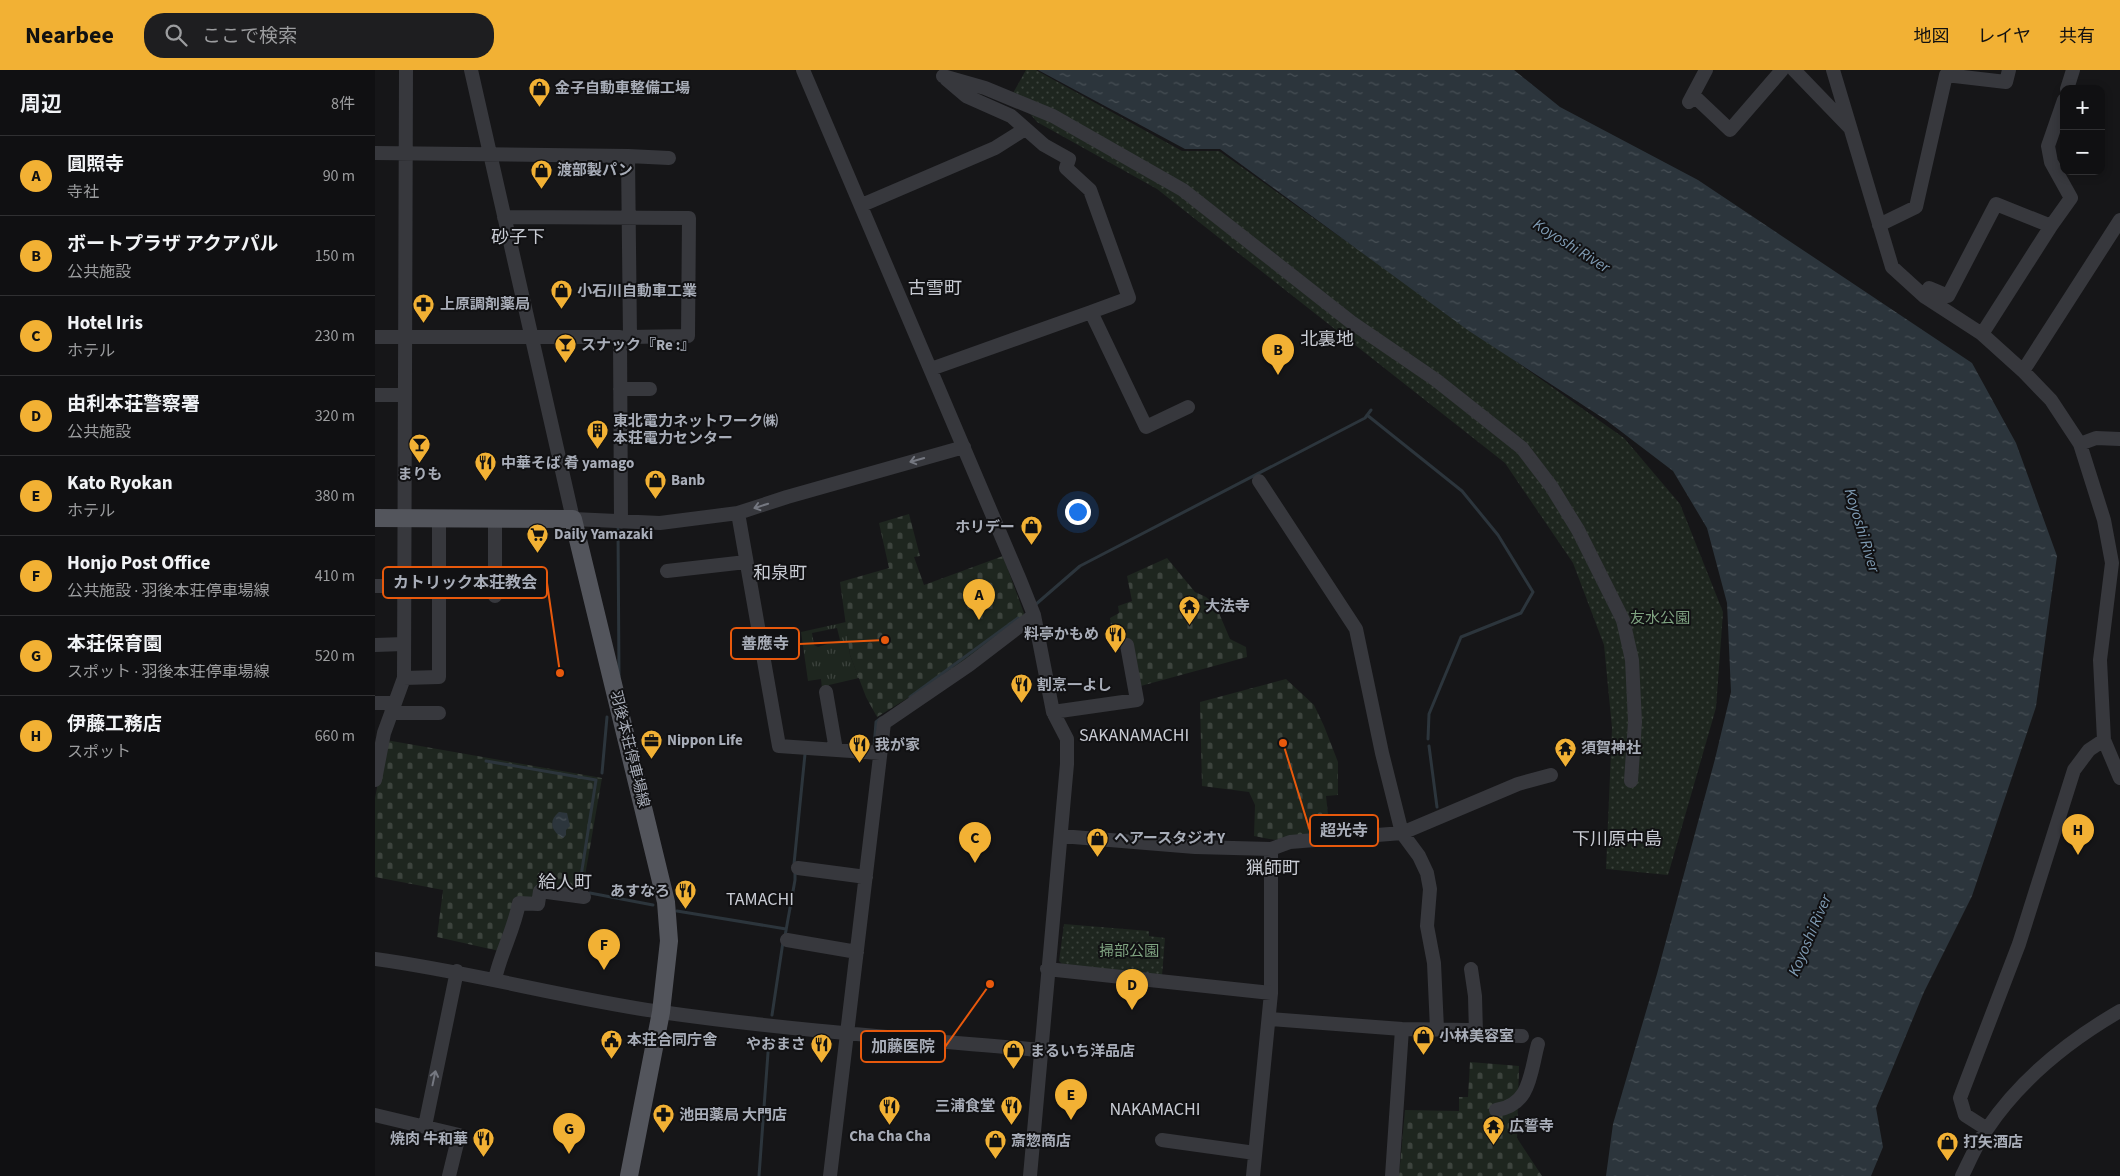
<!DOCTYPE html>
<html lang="ja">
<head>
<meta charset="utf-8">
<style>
	body { margin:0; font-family:"Source Sans 3","Noto Sans JP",sans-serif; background:#1e1e20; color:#f1f3f6 }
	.controls { position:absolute; right:15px; top:15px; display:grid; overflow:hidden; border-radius:10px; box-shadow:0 2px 8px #0003 }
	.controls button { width:45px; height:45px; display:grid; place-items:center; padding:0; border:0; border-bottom:1px solid #303032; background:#101012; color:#f1f3f6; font:25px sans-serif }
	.you { position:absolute; left:702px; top:441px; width:18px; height:18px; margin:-12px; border:4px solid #fff; border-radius:50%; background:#1a73e8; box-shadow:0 0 0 8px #1a73e833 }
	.badge { display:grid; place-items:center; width:32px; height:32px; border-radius:50%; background:#f2b134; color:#111; font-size:16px; font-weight:700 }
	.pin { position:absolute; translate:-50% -41px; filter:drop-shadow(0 1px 2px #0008) }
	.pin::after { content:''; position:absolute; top:26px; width:18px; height:15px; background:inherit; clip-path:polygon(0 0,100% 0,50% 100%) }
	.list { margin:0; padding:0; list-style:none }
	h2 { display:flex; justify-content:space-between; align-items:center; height:65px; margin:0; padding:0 20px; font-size:21px }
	h2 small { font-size:16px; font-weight:400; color:#9c9d9f }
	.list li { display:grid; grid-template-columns:32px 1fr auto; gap:15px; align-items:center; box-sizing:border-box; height:80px; padding:0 20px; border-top:1px solid #303032 }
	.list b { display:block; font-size:19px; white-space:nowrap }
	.list p { margin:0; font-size:16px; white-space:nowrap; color:#9c9d9f }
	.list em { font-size:16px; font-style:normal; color:#9c9d9f }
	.icon { flex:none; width:28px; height:28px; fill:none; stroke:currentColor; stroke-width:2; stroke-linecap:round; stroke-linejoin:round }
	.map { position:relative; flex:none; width:1745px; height:1106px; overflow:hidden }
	header { display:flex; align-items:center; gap:30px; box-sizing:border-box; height:70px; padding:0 25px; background:#f2b134; color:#111 }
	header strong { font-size:24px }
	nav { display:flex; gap:28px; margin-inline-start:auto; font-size:18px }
	.search { width:350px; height:45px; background:#1e1e20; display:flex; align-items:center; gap:12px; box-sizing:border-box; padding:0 18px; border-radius:20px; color:#9c9d9f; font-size:19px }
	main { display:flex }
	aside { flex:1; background:#101012 }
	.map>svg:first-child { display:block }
	.grass { fill:url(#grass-tufts); fill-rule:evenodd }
	.cemetery { fill:url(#cemetery-stones) }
	.park { fill:url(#park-dots) }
	.water { fill:url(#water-ripples) }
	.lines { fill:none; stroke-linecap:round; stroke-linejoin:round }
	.stream { stroke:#2c353c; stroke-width:3 }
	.minor { stroke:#37383d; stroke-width:14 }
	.major { stroke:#53555c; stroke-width:18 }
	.oneway { stroke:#757881 }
	.labels { text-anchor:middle; stroke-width:4; stroke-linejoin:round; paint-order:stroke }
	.poi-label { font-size:15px; font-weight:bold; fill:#a8adb8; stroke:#111113; text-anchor:start }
	.park-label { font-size:15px; fill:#7fa381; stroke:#111113 }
	.street-label { font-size:15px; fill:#a8adb8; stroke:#111113 }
	.water-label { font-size:16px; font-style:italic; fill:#7f9bb3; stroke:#111113 }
	.quarter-label { font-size:18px; fill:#c9ccd4; stroke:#111113 }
	.leader { fill:none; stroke:#e8590c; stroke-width:2 }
	.callout-dot { fill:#e8590c; stroke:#111113; stroke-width:2 }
	.callout { fill:#111113; stroke:#e8590c; stroke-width:2 }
	.callout-label { font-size:16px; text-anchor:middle; font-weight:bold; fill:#a8adb8 }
</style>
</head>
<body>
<header>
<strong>Nearbee</strong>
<div class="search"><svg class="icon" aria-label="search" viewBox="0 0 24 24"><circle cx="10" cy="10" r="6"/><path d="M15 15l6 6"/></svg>ここで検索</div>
<nav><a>地図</a><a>レイヤ</a><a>共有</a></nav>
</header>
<main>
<aside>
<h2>周辺<small>8件</small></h2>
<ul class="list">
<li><span class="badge">A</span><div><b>圓照寺</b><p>寺社</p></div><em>90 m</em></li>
<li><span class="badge">B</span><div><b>ボートプラザ アクアパル</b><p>公共施設</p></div><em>150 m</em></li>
<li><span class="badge">C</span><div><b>Hotel Iris</b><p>ホテル</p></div><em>230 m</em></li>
<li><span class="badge">D</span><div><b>由利本荘警察署</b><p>公共施設</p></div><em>320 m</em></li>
<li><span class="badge">E</span><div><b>Kato Ryokan</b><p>ホテル</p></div><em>380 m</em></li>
<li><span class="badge">F</span><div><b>Honjo Post Office</b><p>公共施設 · 羽後本荘停車場線</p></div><em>410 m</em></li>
<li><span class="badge">G</span><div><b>本荘保育園</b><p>スポット · 羽後本荘停車場線</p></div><em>520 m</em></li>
<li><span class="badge">H</span><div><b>伊藤工務店</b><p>スポット</p></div><em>660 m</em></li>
</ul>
</aside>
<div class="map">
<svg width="1745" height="1106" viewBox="0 0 1745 1106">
	<defs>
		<pattern id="grass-tufts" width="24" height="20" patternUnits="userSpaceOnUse" patternTransform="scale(1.25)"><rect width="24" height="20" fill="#1e261f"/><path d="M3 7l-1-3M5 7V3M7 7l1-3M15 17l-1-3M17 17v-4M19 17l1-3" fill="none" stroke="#3c433d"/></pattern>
		<pattern id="cemetery-stones" width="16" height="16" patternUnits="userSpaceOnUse" patternTransform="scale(1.25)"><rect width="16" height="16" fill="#1e261f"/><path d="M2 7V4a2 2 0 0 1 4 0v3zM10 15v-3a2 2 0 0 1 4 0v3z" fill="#3c433d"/></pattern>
		<pattern id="park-dots" width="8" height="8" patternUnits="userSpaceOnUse" patternTransform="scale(1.25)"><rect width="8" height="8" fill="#1e261f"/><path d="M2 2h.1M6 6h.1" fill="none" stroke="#3c433d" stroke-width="1.8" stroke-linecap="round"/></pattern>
		<pattern id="water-ripples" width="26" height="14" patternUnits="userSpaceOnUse" patternTransform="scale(1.25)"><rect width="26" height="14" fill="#2c353c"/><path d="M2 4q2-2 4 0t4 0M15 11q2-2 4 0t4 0" fill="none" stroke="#485056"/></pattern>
	</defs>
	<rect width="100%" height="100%" fill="#161618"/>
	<path class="grass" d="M471 552 475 585 484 608 454 615V618L447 619 446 609 433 611 426 562ZM462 558 465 570 443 577 439 575 437 563Z"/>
	<path class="cemetery" d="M534 444 545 486 539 487 549 515 628 486 650 546 582 598 502 647 491 627 475 585 465 512 514 498 504 453Z
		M792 488 820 522 831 527 841 536 855 569 871 577 872 587 762 617 751 569 738 572 735 548 744 543 743 536 757 531 752 506Z
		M911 609 939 635 949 656 963 692V725L951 726 955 763 900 770 879 766 880 735 874 722 827 716 825 632Z
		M11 670 227 708 207 823 163 816 159 832 141 830 124 881 62 867 68 820 0 807V728Z
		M1095 992 1144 996 1142 1068 1167 1106H1024L1030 1040 1084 1041V1027H1093Z"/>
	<path class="park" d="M651 0H661L807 81H844L1249 368 1305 434 1348 542 1341 638 1293 805 1231 799 1237 658 1229 575 1198 493 1130 393 782 119 662 52 638 23Z
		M689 854 774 861V866L790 868 787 906 688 895 684 891Z"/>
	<path class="water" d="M663 0H1139L1185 37 1323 110 1597 293 1641 373 1682 486 1661 636 1597 826 1549 922 1501 1038 1508 1077 1496 1106H1231L1238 1054 1282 904 1340 689 1356 622 1352 533 1332 458 1298 401 1231 350 1094 261 845 79H810Z
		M184 742 192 743 195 756 191 760V765L188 768C176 761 173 751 184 742Z"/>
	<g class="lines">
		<path class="stream" d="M992 345 1087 421 1123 465 1158 522 1146 543 1086 567 1054 644 1053 669
			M243 459 244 606
			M660 535 705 496 990 348 996 340
			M535 627 643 548
			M1054 676 1062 737
			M497 677H499L501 652 506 648
			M111 691 221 710 204 819
			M227 703 232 647
			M419 794 430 684
			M215 823 278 835
			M302 841 411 859
			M410 866 420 810V801
			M397 945 408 872
			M384 1106 394 969"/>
		<path class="minor" d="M96 0 198 449 285 453 363 443 412 427 589 377
			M428 0 645 510 659 545 678 642 692 669V694L655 1106
			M1419 0 1475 58
			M1458 0 1517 197 1550 227 1607 264 1648 301 1676 330 1705 374 1729 450 1737 493 1725 590 1729 670 1745 708
			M568 6 610 18 678 46 808 120 976 252 1061 310 1147 378 1176 416 1203 460 1248 550 1257 590 1260 652 1256 711
			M571 9 591 26 636 46 669 75 694 89 691 98 715 120 754 228 716 242
			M1692 19 1698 0
			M1318 25 1355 60 1407 0
			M1314 32 1331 0
			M0 83 253 86
			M487 135 620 78 650 59
			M129 147 314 148 313 266 255 267 253 86 294 88
			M1504 155 1541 137 1571 5 1631 12 1634 0
			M1550 227 1554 218 1573 226 1621 134 1676 156
			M1607 264 1676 156 1696 128 1676 92 1673 76 1689 30
			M0 267H245L246 452
			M556 299 716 242 771 357 813 337
			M1648 301 1745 150
			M245 319H275
			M0 325H30
			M1705 374 1721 368 1745 369
			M884 411 981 559 1007 683 1027 763 1044 786 1052 803 1055 819 1052 856 1059 893 1062 959
			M363 443 404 676 505 683
			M292 501 371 492
			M0 516H29
			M120 526V448
			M0 575 29 574
			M29 608 64 607V448
			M451 622 461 680
			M0 633H20
			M678 642 762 630 752 575
			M16 643H64
			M0 710 9 663 29 608 31 0
			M686 766 820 777 896 779 915 772 1027 763 1143 714 1176 705
			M423 798 491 807
			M412 870 482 882
			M0 889C96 902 190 928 286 942 412 960 539 969 666 980
			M672 899 896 923
			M1096 899 1100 926 1101 964
			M120 909C126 882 139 860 144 833L163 834 165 821 209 827
			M894 949 1027 959 1093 960 1103 965 1147 966
			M1121 1040C1156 1035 1155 1003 1163 974
			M0 1045 84 1065 74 1106
			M50 1056 82 901
			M1612 1059 1590 1045 1585 1028 1588 1020 1644 874 1699 700 1714 680 1729 670
			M787 1070 880 1083
			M455 1106 509 653 594 595 659 545
			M878 1106 896 923V779
			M1017 1106 1027 959
			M1587 1106C1595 1090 1602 1073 1612 1059 1645 1010 1695 970 1745 941"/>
		<path class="major" d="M0 448 198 449 291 832 294 871 286 942 254 1106"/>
	</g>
	<defs><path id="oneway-shaft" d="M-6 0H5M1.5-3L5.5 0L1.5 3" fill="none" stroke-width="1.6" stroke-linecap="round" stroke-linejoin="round" transform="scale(1.25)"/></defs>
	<g class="oneway">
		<use href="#oneway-shaft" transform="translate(542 390) rotate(164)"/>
		<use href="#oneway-shaft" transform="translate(386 436) rotate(162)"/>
		<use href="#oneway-shaft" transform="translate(59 1008) rotate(-78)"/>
	</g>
	<defs>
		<symbol id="shop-pin" viewBox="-11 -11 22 30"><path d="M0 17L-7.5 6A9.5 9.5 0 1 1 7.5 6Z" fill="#f2b134" stroke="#111113"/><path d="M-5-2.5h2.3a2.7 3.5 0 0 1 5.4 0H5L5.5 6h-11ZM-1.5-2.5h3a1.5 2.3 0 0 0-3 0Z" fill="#111"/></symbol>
		<symbol id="pharmacy-pin" viewBox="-11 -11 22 30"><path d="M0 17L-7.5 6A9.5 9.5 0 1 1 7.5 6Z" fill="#f2b134" stroke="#111113"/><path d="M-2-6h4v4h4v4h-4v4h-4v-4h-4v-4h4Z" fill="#111"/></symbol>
		<symbol id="bar-pin" viewBox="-11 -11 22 30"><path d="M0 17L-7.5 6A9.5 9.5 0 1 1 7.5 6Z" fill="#f2b134" stroke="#111113"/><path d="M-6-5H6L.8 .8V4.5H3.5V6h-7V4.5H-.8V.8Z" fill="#111"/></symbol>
		<symbol id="building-pin" viewBox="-11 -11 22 30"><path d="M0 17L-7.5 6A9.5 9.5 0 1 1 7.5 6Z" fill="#f2b134" stroke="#111113"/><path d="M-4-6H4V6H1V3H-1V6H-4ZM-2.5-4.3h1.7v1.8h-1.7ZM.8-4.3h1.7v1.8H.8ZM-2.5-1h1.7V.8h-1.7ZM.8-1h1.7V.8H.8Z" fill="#111"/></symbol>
		<symbol id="restaurant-pin" viewBox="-11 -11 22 30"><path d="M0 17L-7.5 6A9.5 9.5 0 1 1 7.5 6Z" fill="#f2b134" stroke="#111113"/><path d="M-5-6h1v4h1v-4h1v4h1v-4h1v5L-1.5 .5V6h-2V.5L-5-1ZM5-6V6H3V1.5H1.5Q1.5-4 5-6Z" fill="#111"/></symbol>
		<symbol id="supermarket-pin" viewBox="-11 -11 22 30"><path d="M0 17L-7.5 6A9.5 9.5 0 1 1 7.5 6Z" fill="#f2b134" stroke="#111113"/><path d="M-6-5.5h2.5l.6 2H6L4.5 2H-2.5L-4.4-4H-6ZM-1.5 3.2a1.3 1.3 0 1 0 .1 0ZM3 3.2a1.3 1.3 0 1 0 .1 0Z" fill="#111"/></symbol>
		<symbol id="temple-pin" viewBox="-11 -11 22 30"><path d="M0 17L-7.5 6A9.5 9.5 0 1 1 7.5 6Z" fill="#f2b134" stroke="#111113"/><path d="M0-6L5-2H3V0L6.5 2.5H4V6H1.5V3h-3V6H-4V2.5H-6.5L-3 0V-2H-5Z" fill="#111"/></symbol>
		<symbol id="office-pin" viewBox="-11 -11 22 30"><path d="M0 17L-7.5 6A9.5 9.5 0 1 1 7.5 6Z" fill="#f2b134" stroke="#111113"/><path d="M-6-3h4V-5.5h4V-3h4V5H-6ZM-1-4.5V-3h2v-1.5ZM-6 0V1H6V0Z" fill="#111"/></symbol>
		<symbol id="civic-pin" viewBox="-11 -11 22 30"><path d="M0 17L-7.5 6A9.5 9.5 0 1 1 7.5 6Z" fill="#f2b134" stroke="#111113"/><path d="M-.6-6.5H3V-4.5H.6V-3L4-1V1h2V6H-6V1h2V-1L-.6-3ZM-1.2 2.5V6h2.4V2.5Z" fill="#111"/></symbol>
	</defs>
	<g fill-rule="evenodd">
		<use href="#shop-pin" x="152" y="6" width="25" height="34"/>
		<use href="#shop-pin" x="154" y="88" width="25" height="34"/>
		<use href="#shop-pin" x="174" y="208" width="25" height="34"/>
		<use href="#pharmacy-pin" x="36" y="222" width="25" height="34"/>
		<use href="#bar-pin" x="178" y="262" width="25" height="34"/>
		<use href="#building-pin" x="210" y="348" width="25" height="34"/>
		<use href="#bar-pin" x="32" y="362" width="25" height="34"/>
		<use href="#restaurant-pin" x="98" y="380" width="25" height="34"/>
		<use href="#shop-pin" x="268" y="398" width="25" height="34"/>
		<use href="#shop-pin" x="644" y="444" width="25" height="34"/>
		<use href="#supermarket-pin" x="150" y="452" width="25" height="34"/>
		<use href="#temple-pin" x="802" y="524" width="25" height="34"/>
		<use href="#restaurant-pin" x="728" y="552" width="25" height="34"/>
		<use href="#restaurant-pin" x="634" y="602" width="25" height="34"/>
		<use href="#office-pin" x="264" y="658" width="25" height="34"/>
		<use href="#restaurant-pin" x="472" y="662" width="25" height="34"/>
		<use href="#temple-pin" x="1178" y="666" width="25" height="34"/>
		<use href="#shop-pin" x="710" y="756" width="25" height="34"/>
		<use href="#restaurant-pin" x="298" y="808" width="25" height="34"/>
		<use href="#shop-pin" x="1036" y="954" width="25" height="34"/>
		<use href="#civic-pin" x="224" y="958" width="25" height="34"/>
		<use href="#restaurant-pin" x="434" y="962" width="25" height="34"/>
		<use href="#shop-pin" x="626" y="968" width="25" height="34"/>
		<use href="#restaurant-pin" x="624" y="1024" width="25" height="34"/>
		<use href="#restaurant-pin" x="502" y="1024" width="25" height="34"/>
		<use href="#pharmacy-pin" x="276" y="1032" width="25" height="34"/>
		<use href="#temple-pin" x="1106" y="1044" width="25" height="34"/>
		<use href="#restaurant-pin" x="96" y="1056" width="25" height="34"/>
		<use href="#shop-pin" x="608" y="1058" width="25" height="34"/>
		<use href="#shop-pin" x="1560" y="1060" width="25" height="34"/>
	</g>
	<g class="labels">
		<g class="poi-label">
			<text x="180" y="23">金子自動車整備工場</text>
			<text x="182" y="105">渡部製パン</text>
			<text x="202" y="226">小石川自動車工業</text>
			<text x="65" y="239">上原調剤薬局</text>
			<text x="206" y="280">スナック『Re :』</text>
			<text x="238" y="356">東北電力ネットワーク㈱<tspan x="238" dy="17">本荘電力センター</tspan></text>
			<text x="126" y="398">中華そば 肴 yamago</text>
			<text x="45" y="409" text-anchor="middle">まりも</text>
			<text x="296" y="415">Banb</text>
			<text x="640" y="462" text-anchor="end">ホリデー</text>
			<text x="179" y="469">Daily Yamazaki</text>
			<text x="830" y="541">大法寺</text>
			<text x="724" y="569" text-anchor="end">料亭かもめ</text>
			<text x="662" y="620">割烹一よし</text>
			<text x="292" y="675">Nippon Life</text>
			<text x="500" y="680">我が家</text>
			<text x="1206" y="683">須賀神社</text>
			<text x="739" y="773">ヘアースタジオY</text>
			<text x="295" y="826" text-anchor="end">あすなろ</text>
			<text x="1064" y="971">小林美容室</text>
			<text x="252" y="975">本荘合同庁舎</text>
			<text x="431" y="979" text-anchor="end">やおまさ</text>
			<text x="655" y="986">まるいち洋品店</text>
			<text x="620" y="1041" text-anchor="end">三浦食堂</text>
			<text x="304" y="1050">池田薬局 大門店</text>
			<text x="1134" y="1061">広誓寺</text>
			<text x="515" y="1071" text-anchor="middle">Cha Cha Cha</text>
			<text x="93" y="1074" text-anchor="end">焼肉 牛和華</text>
			<text x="636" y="1076">斎惣商店</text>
			<text x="1588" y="1077">打矢酒店</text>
		</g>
		<g class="park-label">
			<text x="1285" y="553">友水公園</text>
			<text x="754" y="886">掃部公園</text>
		</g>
		<g class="street-label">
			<text transform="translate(255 679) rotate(76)" y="5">羽後本荘停車場線</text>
		</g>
		<g class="water-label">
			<text transform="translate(1197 175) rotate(32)" y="6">Koyoshi River</text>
			<text transform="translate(1488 460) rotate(73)" y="6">Koyoshi River</text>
			<text transform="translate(1434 865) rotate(-67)" y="6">Koyoshi River</text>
		</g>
		<g class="quarter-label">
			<text x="143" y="173">砂子下</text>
			<text x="560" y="224">古雪町</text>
			<text x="952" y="275">北裏地</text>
			<text x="405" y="509">和泉町</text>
			<text x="759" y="671">SAKANAMACHI</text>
			<text x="1242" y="775">下川原中島</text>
			<text x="898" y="804">猟師町</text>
			<text x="190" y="818">給人町</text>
			<text x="385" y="835">TAMACHI</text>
			<text x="780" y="1045">NAKAMACHI</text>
		</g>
	</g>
	<path class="leader" d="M185 603L172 513M510 570L424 574M908 673L935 761M615 914L570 977"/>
	<g class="callout-dot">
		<circle cx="185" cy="603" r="5"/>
		<circle cx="510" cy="570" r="5"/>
		<circle cx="908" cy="673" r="5"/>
		<circle cx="615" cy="914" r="5"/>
	</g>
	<g class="callout">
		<rect x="8" y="497" width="164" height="31" rx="5"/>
		<rect x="356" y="558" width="68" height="31" rx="5"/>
		<rect x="935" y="745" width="68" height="31" rx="5"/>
		<rect x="486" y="961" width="84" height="31" rx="5"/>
	</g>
	<g class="callout-label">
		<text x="90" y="518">カトリック本荘教会</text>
		<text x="390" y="579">善應寺</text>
		<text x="969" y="766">超光寺</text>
		<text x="528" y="982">加藤医院</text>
	</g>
</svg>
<div class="controls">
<button>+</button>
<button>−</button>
</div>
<div class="you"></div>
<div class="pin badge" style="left:604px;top:550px">A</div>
<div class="pin badge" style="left:903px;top:305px">B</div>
<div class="pin badge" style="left:600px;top:793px">C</div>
<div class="pin badge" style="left:757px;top:940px">D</div>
<div class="pin badge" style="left:696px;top:1050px">E</div>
<div class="pin badge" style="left:229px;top:900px">F</div>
<div class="pin badge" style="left:194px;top:1084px">G</div>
<div class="pin badge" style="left:1703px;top:785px">H</div>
</div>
</main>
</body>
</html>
